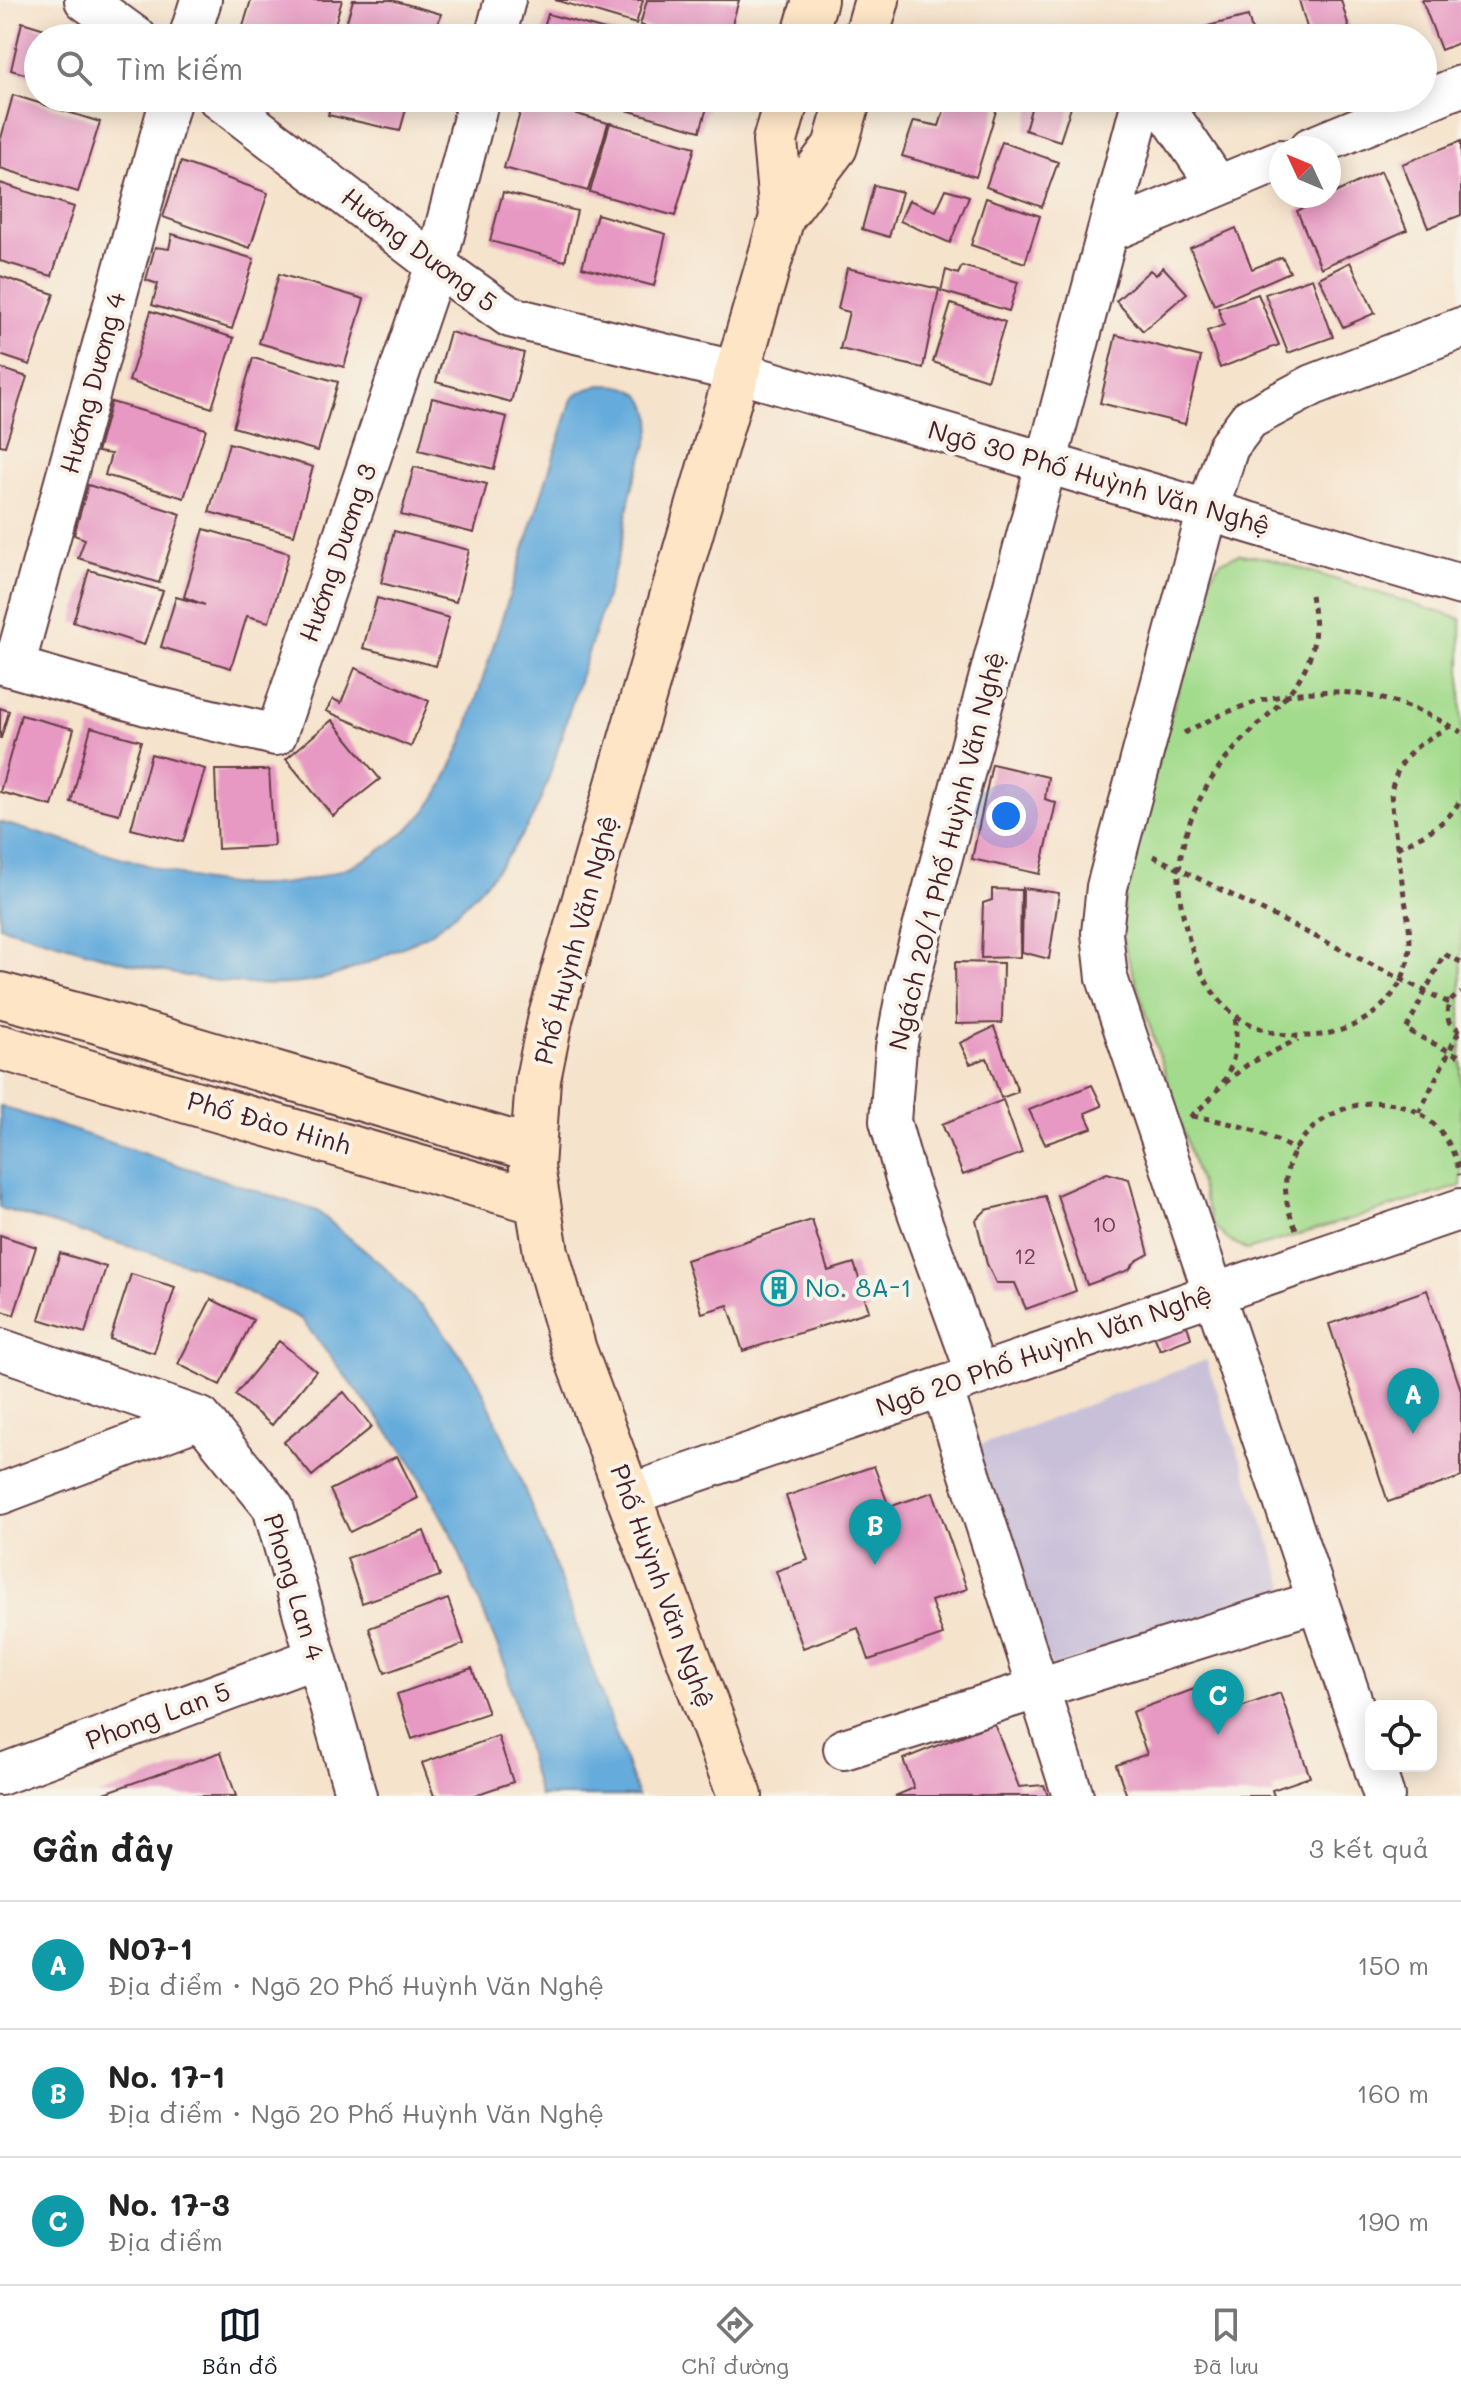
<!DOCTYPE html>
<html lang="vi">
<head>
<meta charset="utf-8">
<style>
	body { margin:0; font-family:Mali,sans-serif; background:#f6f6f6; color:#222 }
	.controls { position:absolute; right:24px; bottom:24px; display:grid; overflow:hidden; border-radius:16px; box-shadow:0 4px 20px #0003 }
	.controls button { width:72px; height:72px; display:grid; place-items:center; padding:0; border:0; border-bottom:2px solid #e0e0e0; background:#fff; color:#222; font:40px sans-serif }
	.compass { position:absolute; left:1269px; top:136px; width:72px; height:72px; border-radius:50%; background:#fff; box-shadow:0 4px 20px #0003; rotate:314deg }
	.you { position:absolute; left:1006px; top:816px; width:28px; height:28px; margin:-20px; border:6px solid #fff; border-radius:50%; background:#1a73e8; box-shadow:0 0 0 12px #1a73e833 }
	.badge { display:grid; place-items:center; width:52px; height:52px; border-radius:50%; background:#111827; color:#fff; font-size:26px; font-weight:700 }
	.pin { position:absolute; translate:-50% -66px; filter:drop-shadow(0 2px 4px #0008) }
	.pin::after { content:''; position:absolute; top:42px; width:28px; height:24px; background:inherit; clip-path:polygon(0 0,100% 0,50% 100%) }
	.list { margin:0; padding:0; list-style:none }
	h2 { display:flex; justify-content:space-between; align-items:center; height:104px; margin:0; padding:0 32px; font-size:34px }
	h2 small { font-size:26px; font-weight:400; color:#767676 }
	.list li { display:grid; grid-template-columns:52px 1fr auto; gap:24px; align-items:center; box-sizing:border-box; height:128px; padding:0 32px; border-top:2px solid #e0e0e0 }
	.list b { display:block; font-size:30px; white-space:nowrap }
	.list p { margin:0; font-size:26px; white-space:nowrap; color:#767676 }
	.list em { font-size:26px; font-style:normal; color:#767676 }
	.icon { flex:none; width:44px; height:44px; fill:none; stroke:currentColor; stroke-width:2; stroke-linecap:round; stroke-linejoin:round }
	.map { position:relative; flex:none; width:1461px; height:1796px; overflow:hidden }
	.search { position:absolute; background:#fff; box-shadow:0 4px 20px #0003; left:24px; right:24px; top:24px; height:88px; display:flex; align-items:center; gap:20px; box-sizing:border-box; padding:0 28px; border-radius:44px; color:#767676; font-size:30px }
	.sheet { height:488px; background:#fff }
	nav { display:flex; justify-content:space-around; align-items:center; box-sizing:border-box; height:112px; border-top:2px solid #e0e0e0; background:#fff; font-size:22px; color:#767676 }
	nav a { display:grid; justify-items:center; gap:4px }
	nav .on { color:#111827 }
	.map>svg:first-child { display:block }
	.industrial { fill:#c8bfd8 }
	.green { fill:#a3db8c; stroke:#767d5c; stroke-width:2 }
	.water { fill:#65acdc; stroke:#586684; stroke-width:2 }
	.building { fill:#e799c3 }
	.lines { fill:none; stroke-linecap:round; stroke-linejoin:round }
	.street-casing { stroke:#643c43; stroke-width:44 }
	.secondary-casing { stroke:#643c43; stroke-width:48 }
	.path { stroke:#643c43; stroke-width:5; stroke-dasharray:6 6; stroke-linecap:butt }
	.street { stroke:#fff; stroke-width:40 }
	.secondary { stroke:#fde5c5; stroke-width:44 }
	.labels { text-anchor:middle; stroke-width:8; stroke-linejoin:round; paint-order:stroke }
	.number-label { font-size:22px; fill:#713e51 }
	.street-label { font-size:26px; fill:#4a1f2b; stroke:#f7f3e8 }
	.culture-label { font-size:26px; fill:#0d838f; stroke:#f7f3e8; text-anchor:start }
</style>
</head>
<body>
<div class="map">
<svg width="1461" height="1796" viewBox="0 0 1461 1796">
	<rect width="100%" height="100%" fill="#f7f3e8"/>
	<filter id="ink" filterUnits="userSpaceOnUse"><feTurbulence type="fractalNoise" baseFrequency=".0125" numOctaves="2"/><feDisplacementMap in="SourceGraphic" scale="16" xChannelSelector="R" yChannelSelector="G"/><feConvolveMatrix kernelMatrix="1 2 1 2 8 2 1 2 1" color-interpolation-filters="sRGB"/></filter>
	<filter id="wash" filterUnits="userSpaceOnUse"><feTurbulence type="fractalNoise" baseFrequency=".006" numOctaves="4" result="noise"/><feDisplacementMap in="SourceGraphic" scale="32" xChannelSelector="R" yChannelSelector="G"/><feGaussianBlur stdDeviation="1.8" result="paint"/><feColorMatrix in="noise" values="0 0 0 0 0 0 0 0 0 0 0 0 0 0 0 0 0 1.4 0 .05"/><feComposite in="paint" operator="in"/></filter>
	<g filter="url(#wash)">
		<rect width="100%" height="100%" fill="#f5e3cc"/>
		<path class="industrial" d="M1206 1360 1286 1589 1051 1667 973 1448Z"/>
		<path class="green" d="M1240 554 1267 558 1461 619V1186L1247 1250 1227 1239 1213 1225 1122 938V911L1131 860 1209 578 1221 561Z"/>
		<path class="water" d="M600 385C621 385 640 386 649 409 658 431 638 463 633 485 627 506 625 529 620 550 605 604 586 658 569 712 557 750 548 790 528 825 505 865 456 922 415 941 385 956 341 977 308 982 211 996 92 952 0 926V822C41 834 82 846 123 858 150 865 177 876 205 881 285 894 365 877 422 815 442 794 451 766 463 741L572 399 580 392Z
			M0 1106 317 1211 383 1266 440 1327 478 1380 507 1446 556 1568 638 1796H539L505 1665 453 1537 409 1458 301 1319 195 1266 0 1208Z"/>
		<g id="blocks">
			<path class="building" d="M251 0H342L331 38H258L241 33Z
				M353 0H392L441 14 434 38H342Z
				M555 0H643L636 24Z
				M647 0H739L728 38H686L640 25Z
				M1299 0H1341L1352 38H1310Z
				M1422 0H1461V42L1441 50Z
				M548 14 630 37V38H541Z
				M1248 16 1254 38H1207L1204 27Z
				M22 22 71 37 38 38V78L11 70Z
				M13 95 100 122 78 192 0 168V142Z
				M332 98H409L400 131 328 115Z
				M585 98H615L612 107Z
				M618 98H710L700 131 616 107Z
				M948 98H1000L976 177 902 156 914 121 939 126Z
				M1034 98H1074L1060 141 1025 130Z
				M524 99 608 123 588 191 504 168Z
				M610 123 695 147 675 216 590 192Z
				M1461 141V215L1428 228 1402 164Z
				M1002 142 1058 162 1042 207 986 187Z
				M181 162 268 193 250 248 163 217Z
				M1381 171 1407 230 1321 268 1297 211Z
				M0 183 74 207 52 276 0 261Z
				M874 185 902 192 889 237 862 229Z
				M946 189 969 196 950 243 900 221 909 200 936 211Z
				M503 192 577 211 565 261 490 241Z
				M986 198 1040 216 1025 263 971 245Z
				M597 214 666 234 654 286 582 267Z
				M1236 228 1252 269 1282 257 1290 272 1214 305 1190 248Z
				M172 234 254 259 232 329 152 305 158 284 146 280 155 247 169 249Z
				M1350 262 1375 313 1343 327 1319 278Z
				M962 266 1018 282 1009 311 941 291 946 270 958 274Z
				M1163 267 1187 293 1143 331 1116 301 1150 270 1156 275Z
				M847 268 939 289 923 368 840 349 849 312 838 309Z
				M279 274 364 299 344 367 259 343Z
				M0 276 54 294 30 365 0 355Z
				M1312 278 1333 337 1288 353 1265 294Z
				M1258 294 1279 345 1220 368 1207 331 1224 325 1218 308Z
				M951 304 1005 322 987 380 933 362Z
				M151 311 234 338 212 408 129 381Z
				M450 332 524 353 511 402 436 382Z
				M1116 335 1201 357 1185 424 1100 403Z
				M253 358 338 382 318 451 233 427Z
				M0 368 27 377 5 446 0 445Z
				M432 398 507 417 494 469 419 450Z
				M111 402 206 429 184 498 105 475 111 454 97 452Z
				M229 443 313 467 294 535 209 512Z
				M414 467 487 484 474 533 401 515Z
				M88 485 181 514 159 583 78 558 85 539 74 535Z
				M204 529 289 553 269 622 247 616 231 668 161 647 176 597 205 605 184 597Z
				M394 531 469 550 456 602 381 583Z
				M89 570 163 591 144 645 73 622Z
				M377 598 449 618 436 666 363 648Z
				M355 668 429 701 411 747 326 711 333 699 341 703Z
				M0 708 9 711 1 738H0Z
				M21 715 74 729 52 806 0 792Z
				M332 720 380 779 333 816 286 759Z
				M91 727 141 741 119 814 71 802Z
				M151 754 205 769 183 842 131 829Z
				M992 764 1048 777 1045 799 1056 803 1040 874 972 859Z
				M215 770H269L274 846 218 849Z
				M1023 888 1059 893 1049 959 1022 952Z
				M992 889 1021 890 1020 957 981 958 983 903 992 900Z
				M955 962 1003 963 1002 1023 956 1024Z
				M994 1027 1018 1092 1001 1098 987 1058 970 1064 960 1043Z
				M1092 1085 1102 1106 1085 1113 1092 1128 1045 1144 1029 1110Z
				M1003 1100 1022 1153 963 1175 942 1124Z
				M1107 1173 1129 1179 1149 1254 1136 1261 1129 1270 1087 1285 1057 1195Z
				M1045 1196 1076 1291 1026 1309 1015 1283H996L987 1264 976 1220 986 1210Z
				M812 1220 828 1271 854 1263 869 1311 743 1351 728 1305 702 1313 686 1260Z
				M0 1235 36 1247 14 1315 0 1310Z
				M60 1253 106 1267 85 1333 39 1319Z
				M131 1274 175 1287 154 1353 110 1339Z
				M1427 1290 1461 1390V1477L1388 1502 1329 1324Z
				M211 1299 253 1320 220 1385 178 1364Z
				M1179 1319 1188 1328 1191 1338 1160 1350 1151 1328Z
				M279 1341 316 1371 272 1425 235 1395Z
				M344 1392 372 1427 312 1476 284 1442Z
				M397 1456 418 1498 350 1532 330 1490Z
				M874 1466 889 1507 933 1492 967 1589 931 1601 943 1635 869 1660 858 1628 803 1648 776 1571 808 1560 786 1496Z
				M424 1531 440 1576 362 1603 347 1558Z
				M448 1599 464 1644 385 1673 369 1628Z
				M472 1668 488 1713 412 1739 397 1694Z
				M1205 1685 1216 1716 1280 1693 1310 1777 1272 1790 1274 1796H1127L1116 1765 1147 1754 1132 1712Z
				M994 1723 1019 1787 1044 1785 1048 1796H895L914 1788 903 1759Z
				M498 1736 513 1782 472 1796H434L422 1763Z
				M221 1752 236 1796H96Z"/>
		</g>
	</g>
	<g filter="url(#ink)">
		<use href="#blocks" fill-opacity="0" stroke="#643c43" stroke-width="2"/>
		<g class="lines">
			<defs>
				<path id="street" d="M85 0 137 38
					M189 38 201 0
					M495 38 505 0
					M218 98 436 265 510 317 738 372 1461 585
					M1158 98 1218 186
					M1310 148 1461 86
					M1108 232 1281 160
					M0 663 147 705 276 735 436 265 479 98
					M14 667 171 98
					M0 1349 201 1418 273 1507 356 1796
					M977 1374 907 1182 890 1121 896 1048 907 989 1143 98
					M942 1387 1073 1796
					M0 1494 201 1418
					M628 1495 1461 1209
					M844 1749 1318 1601
					M1371 1758 1107 978 1102 933 1107 887 1208 510 1228 447 1249 419 1313 385 1461 328
					M1374 1766 1384 1796
					M0 1775 315 1658"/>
				<path id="secondary" d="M804 38 815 0
					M866 38 877 0
					M782 217 835 147 849 98
					M0 995 94 1020 533 1149
					M0 1047 538 1202
					M740 1796 574 1350 546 1252 532 1167 538 1079 551 1016 782 217 775 141 787 98"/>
			</defs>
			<use href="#street" class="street-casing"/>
			<use href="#secondary" class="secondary-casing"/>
			<path class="path" d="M1311 595C1314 612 1317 632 1312 649 1302 690 1266 715 1239 744 1199 786 1169 850 1182 909 1189 947 1203 991 1235 1015 1293 1057 1390 1035 1408 961 1413 938 1407 912 1403 889 1399 857 1393 825 1391 792 1399 755 1418 744 1450 726
				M1184 733C1281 680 1364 676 1461 732
				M1397 848C1422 836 1449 824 1461 798
				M1153 856 1449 1003
				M1461 962 1444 954 1406 1030 1461 1057
				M1460 1031 1449 1022C1445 1009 1448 1000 1461 993
				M1225 1083 1247 1065 1298 1039
				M1419 1113 1459 1031
				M1192 1116C1230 1122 1263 1130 1296 1151
				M1190 1117C1227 1087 1240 1063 1235 1015
				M1296 1229C1239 1113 1432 1041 1460 1175"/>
			<use href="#street" class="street"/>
			<use href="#secondary" class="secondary"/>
		</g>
	</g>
	<defs>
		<symbol id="building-ring" viewBox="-11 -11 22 22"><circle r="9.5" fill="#f7f3e8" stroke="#0f9aa8" stroke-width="1.5"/><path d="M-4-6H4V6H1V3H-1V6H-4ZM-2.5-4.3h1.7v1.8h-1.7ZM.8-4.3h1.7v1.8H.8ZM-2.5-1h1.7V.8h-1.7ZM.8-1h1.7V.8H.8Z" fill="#0f9aa8"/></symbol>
	</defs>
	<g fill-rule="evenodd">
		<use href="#building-ring" x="759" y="1268" width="40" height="40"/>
	</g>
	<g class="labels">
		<g class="number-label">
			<text x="1104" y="1232">10</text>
			<text x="1025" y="1264">12</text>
		</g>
		<g class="street-label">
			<text transform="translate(419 250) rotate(37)" y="9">Hướng Dương 5</text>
			<text transform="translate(93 383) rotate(-75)" y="9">Hướng Dương 4</text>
			<text transform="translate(1099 478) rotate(16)" y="9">Ngõ 30 Phố Huỳnh Văn Nghệ</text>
			<text transform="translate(338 553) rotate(-71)" y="9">Hướng Dương 3</text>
			<text transform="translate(947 851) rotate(-76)" y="9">Ngách 20/1 Phố Huỳnh Văn Nghệ</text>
			<text transform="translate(576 940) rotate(-75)" y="9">Phố Huỳnh Văn Nghệ</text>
			<text transform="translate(269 1123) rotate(16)" y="9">Phố Đào Hinh</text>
			<text transform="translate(1044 1351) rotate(-19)" y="9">Ngõ 20 Phố Huỳnh Văn Nghệ</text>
			<text transform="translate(662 1586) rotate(70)" y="9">Phố Huỳnh Văn Nghệ</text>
			<text transform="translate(294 1587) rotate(73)" y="9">Phong Lan 4</text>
			<text transform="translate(158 1716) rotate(-20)" y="9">Phong Lan 5</text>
		</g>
		<g class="culture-label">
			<text x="805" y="1297">No. 8A-1</text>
		</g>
	</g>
</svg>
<div class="controls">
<button><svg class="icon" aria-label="locate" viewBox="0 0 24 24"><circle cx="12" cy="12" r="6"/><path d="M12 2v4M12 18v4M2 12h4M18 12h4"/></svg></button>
</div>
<svg class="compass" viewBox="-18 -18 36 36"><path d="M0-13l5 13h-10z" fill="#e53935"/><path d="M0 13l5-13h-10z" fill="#767676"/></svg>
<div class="you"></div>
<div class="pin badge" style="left:1413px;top:1434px;background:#0f9aa8">A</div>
<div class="pin badge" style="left:875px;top:1565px;background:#0f9aa8">B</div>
<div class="pin badge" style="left:1218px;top:1735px;background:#0f9aa8">C</div>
<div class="search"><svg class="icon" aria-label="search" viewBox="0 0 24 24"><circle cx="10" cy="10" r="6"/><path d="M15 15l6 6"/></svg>Tìm kiếm</div>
</div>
<section class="sheet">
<h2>Gần đây<small>3 kết quả</small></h2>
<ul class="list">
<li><span class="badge" style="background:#0f9aa8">A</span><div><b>N07-1</b><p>Địa điểm · Ngõ 20 Phố Huỳnh Văn Nghệ</p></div><em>150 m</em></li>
<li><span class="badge" style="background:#0f9aa8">B</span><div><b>No. 17-1</b><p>Địa điểm · Ngõ 20 Phố Huỳnh Văn Nghệ</p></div><em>160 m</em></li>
<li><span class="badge" style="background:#0f9aa8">C</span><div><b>No. 17-3</b><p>Địa điểm</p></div><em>190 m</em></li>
</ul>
</section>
<nav>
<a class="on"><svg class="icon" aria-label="map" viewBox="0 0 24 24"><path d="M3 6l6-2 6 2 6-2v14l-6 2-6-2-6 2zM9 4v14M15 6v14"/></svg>Bản đồ</a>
<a><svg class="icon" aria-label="directions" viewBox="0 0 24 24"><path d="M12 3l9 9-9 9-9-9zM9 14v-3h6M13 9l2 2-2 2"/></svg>Chỉ đường</a>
<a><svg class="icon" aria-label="saved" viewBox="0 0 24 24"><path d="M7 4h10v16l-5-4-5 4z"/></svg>Đã lưu</a>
</nav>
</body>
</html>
